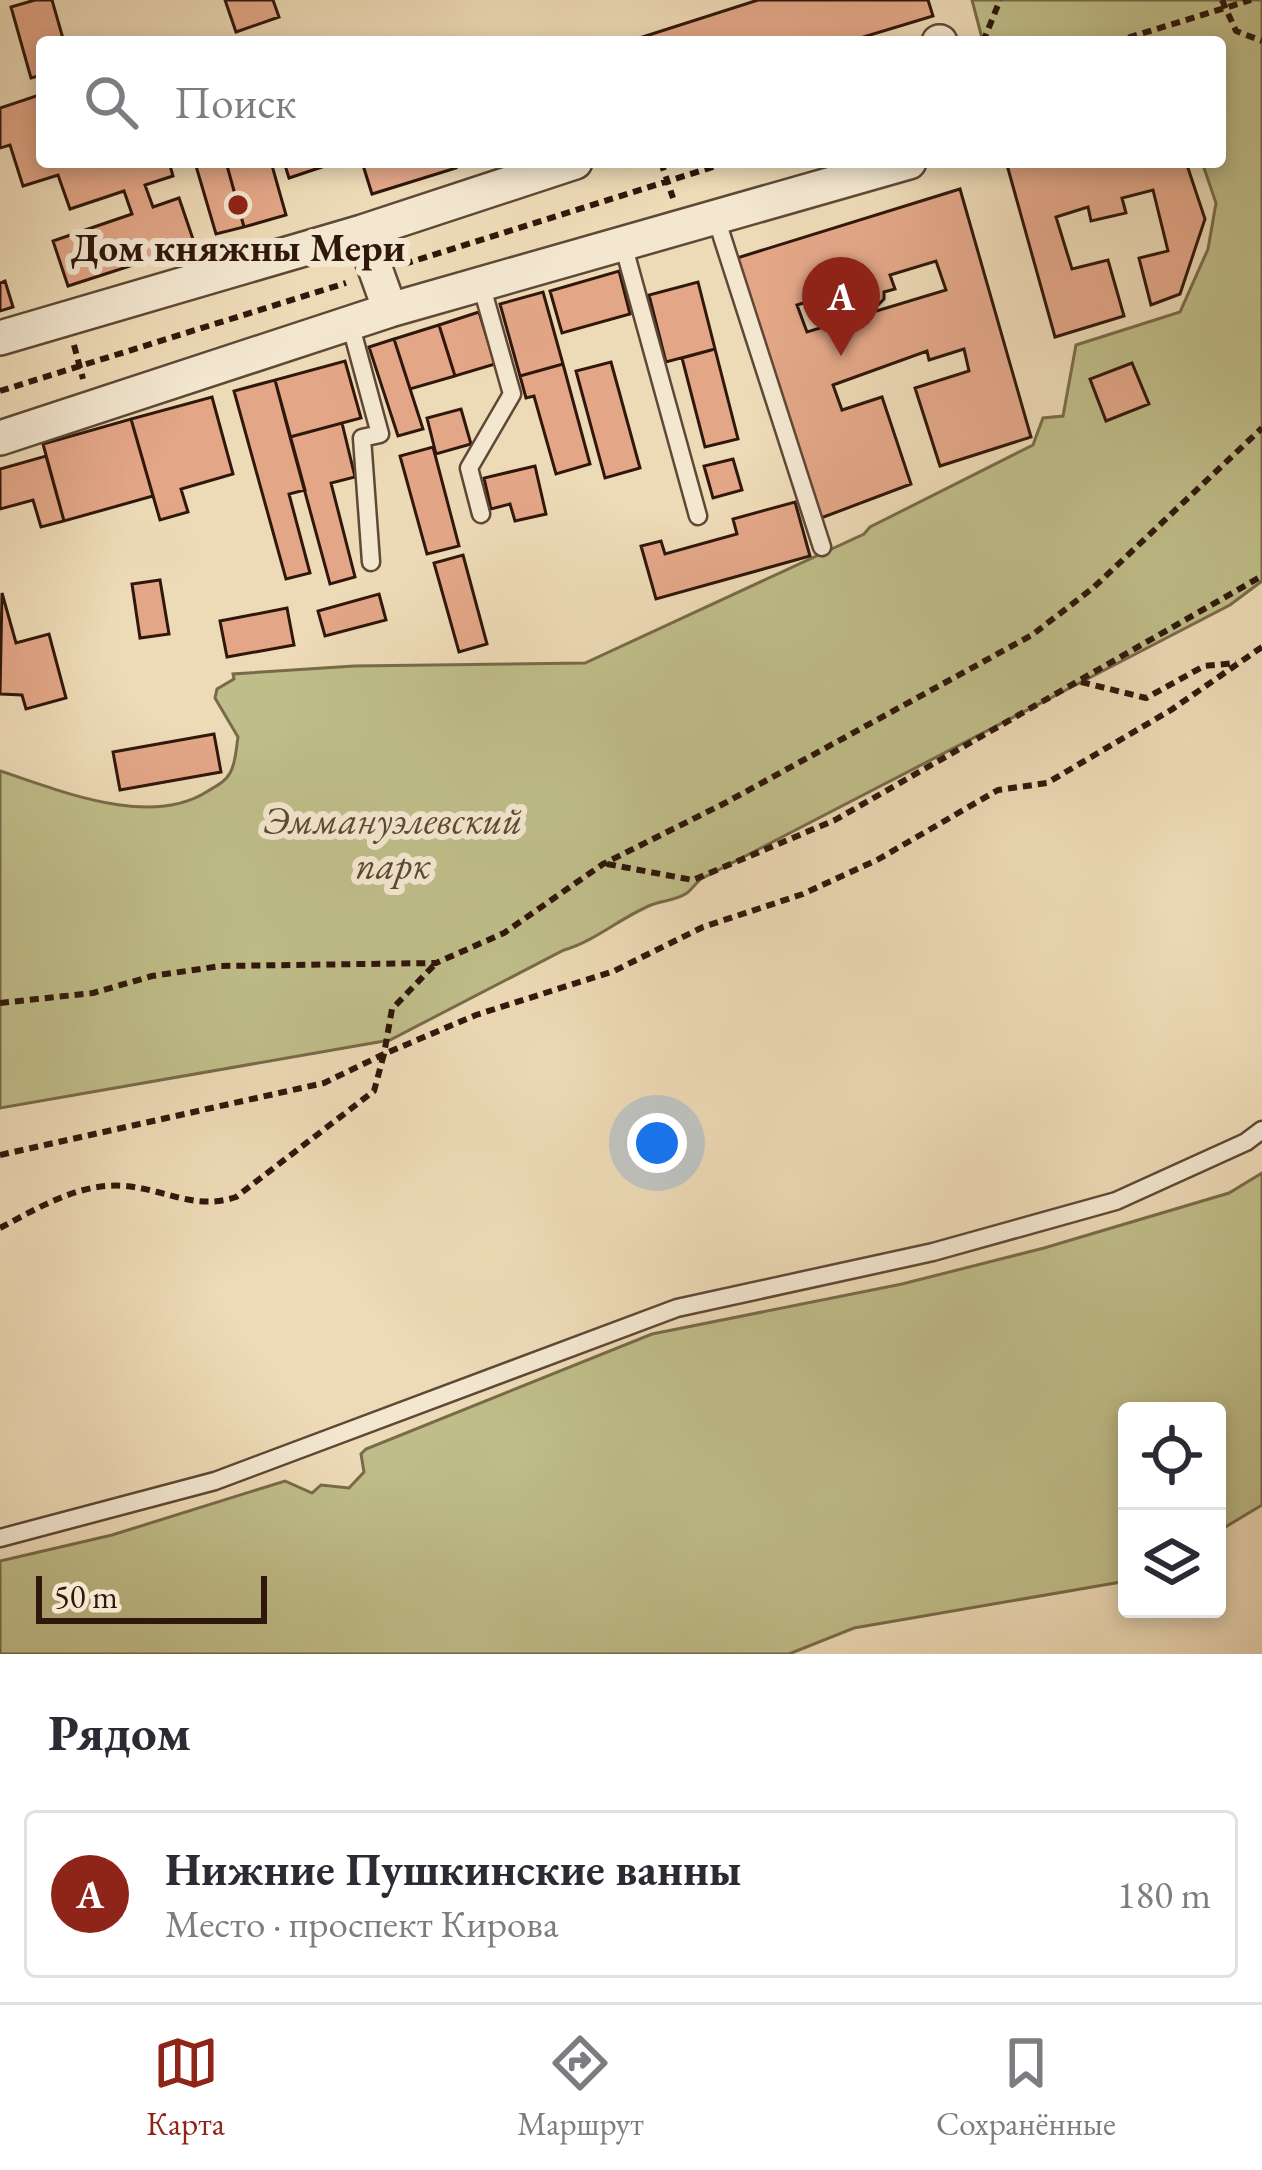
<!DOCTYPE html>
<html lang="ru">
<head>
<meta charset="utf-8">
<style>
	body { margin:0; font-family:"EB Garamond",serif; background:#f2f2f3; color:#2b2b33 }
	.controls { position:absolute; right:36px; bottom:36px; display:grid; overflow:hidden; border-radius:12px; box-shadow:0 6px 18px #0003 }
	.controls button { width:108px; height:108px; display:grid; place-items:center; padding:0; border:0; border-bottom:3px solid #e1e1e2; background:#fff; color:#2b2b33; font:60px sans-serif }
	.scale { position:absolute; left:36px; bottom:30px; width:231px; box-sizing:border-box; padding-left:12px; border:6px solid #30170b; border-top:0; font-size:33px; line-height:42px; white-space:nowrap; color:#30170b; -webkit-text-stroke:9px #f3e7d0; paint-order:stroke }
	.you { position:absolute; left:657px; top:1143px; width:42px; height:42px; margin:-30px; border:9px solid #fff; border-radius:50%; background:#1a73e8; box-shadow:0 0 0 18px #1a73e833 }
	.badge { display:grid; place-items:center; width:78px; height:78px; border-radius:50%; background:#8f2418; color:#fff; font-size:39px; font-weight:700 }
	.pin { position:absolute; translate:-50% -99px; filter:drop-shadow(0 3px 6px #0008) }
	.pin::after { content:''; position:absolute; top:63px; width:42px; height:36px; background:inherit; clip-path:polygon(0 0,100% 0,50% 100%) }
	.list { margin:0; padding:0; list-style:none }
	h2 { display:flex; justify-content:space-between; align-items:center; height:156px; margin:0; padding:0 48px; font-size:51px }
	h2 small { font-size:39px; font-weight:400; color:#7c7c81 }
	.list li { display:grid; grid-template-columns:78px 1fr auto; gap:36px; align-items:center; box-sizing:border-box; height:168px; margin:0 24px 24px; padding:0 24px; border:3px solid #e1e1e2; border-radius:12px }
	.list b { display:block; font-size:45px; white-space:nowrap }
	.list p { margin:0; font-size:39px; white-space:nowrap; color:#7c7c81 }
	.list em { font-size:39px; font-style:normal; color:#7c7c81 }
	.icon { flex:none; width:66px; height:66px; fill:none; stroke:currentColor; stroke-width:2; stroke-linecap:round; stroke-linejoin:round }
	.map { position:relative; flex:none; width:1262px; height:1654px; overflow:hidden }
	.search { position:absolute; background:#fff; box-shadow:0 6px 18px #0003; left:36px; right:36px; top:36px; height:132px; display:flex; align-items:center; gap:30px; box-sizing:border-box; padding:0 42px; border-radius:12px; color:#7c7c81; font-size:45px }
	.sheet { height:348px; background:#fff }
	nav { display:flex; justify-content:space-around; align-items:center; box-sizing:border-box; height:168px; border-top:3px solid #e1e1e2; background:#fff; font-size:33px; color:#7c7c81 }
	nav a { display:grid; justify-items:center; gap:6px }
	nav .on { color:#8f2418 }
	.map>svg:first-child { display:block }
	.green { fill:#bfbd89; stroke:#786a4a; stroke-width:3 }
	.building { fill:#e3a788; stroke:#30170b; stroke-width:3; fill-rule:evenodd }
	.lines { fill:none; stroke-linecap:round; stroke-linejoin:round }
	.lane-casing { stroke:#5f4836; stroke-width:21 }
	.street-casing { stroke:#5f4836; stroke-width:38 }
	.path { stroke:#30170b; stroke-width:6; stroke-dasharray:9 6; stroke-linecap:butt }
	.lane { stroke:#f3e7d0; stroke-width:16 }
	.street { stroke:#f3e7d0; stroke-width:33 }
	.poi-dot { fill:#8f2418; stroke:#f3e7d0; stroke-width:4.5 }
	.labels { text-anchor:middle; stroke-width:12; stroke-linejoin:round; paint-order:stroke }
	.poi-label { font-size:39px; font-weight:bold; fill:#30170b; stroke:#f3e7d0 }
	.park-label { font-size:39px; font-style:italic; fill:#5b4931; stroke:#f3e7d0 }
</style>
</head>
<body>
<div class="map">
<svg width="1262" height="1654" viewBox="0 0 1262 1654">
	<rect width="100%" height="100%" fill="#eddab6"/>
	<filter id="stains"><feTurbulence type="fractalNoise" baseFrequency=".00167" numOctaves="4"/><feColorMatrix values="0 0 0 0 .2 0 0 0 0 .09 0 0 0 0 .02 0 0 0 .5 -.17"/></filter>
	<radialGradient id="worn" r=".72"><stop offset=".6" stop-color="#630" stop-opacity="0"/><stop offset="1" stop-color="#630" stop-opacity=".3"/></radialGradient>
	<path class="green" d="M972 0H1262V581L1230 605 701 879C698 881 690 891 687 893 675 901 663 900 651 905 620 918 595 941 564 950L390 1040 0 1108V771C59 790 150 829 208 791 216 786 225 782 230 773 236 763 236 749 238 737L215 698 217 689 234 679 233 674 354 666 585 663 864 534 870 527 1033 445 1043 418 1063 416 1076 345 1180 312 1208 249 1216 203 1202 162H1220V42H983Z
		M1262 1173V1505L1217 1532V1411H1127V1581L854 1628 789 1654H0V1561L112 1535 285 1481 312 1493 321 1485 349 1488 364 1472 361 1454 366 1449 652 1334 902 1284 1044 1248 1229 1193Z"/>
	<path class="building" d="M35 0H52L64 42H42V75L31 78 11 7Z
		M225 0H273L279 17 236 32Z
		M758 0H928L933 16 847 42H627Z
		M42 94V162H169L173 176 145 185 153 207 179 198 195 245 68 286 53 241 132 214 124 191 70 209 58 175 23 186 10 145 0 148V108Z
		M210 162H226L244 227 216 234 196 166Z
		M226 162H271L286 215 244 227Z
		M284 162H327L328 165 289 178Z
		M362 162H455L456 168 372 194Z
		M1020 162H1186L1205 219 1180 294 1151 305 1139 258 1168 251 1153 190 1122 198 1126 213 1091 221 1088 207 1056 217 1072 269 1108 260 1124 316 1055 337 1007 165Z
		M960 189 1031 437 940 466 915 388 969 371 964 349 929 360 927 351 833 385 842 410 882 397 911 484 821 518 737 258ZM936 261 946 290 807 332 797 305 842 291 846 303 858 300 866 308H875L884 299V292L895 289 890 275Z
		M619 271 630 314 562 333 550 291Z
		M5 281 13 307 0 311V283Z
		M698 282 715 349 666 362 649 295Z
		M543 292 563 364 520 376 500 304Z
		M479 312 495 364 455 376 439 325Z
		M439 325 455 376 410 389 394 339Z
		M394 339 423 429 398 436 369 347Z
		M715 349 738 439 705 447 682 358Z
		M345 361 361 418 290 437 275 380Z
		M611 362 640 468 605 478 576 371Z
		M1132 363 1149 404 1106 421 1090 379Z
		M563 364 590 464 556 474 534 396 526 398 520 376Z
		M275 380 305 490 289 494 310 573 286 579 234 391Z
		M212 397 233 474 181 489 188 512 160 520 131 419Z
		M461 409 471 444 436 454 427 418Z
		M131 419 153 496 64 521 43 444Z
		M342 423 355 477 331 483 355 577 330 584 290 437Z
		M433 447 459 546 427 554 400 456Z
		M46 456 64 521 41 527 33 500 0 509V469Z
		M733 459 742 490 713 498 704 466Z
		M535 466 546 514 515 521 510 504 491 509 484 478Z
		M795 502 810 556 656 599 641 546 661 541 665 554 737 534 733 519Z
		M463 555 487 644 459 652 434 563Z
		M160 580 169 634 140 638 132 584Z
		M2 593 16 643 49 634 66 698 26 709 22 695 0 694Z
		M379 594 386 620 325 636 318 611Z
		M287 608 294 645 227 657 220 621Z
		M214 734 221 772 120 790 113 752Z"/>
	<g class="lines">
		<defs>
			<path id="lane" d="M716 218 822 547
				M623 244 698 516
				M350 323 380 434 362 438 371 562
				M481 514 469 468 512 394 481 284
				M0 1538 215 1481 677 1308 933 1252 1116 1201 1246 1142 1262 1130"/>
			<path id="street" d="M939 42H940
				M362 232 390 310
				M0 338 362 232 575 162
				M0 438 390 310 909 162"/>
		</defs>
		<use href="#lane" class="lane-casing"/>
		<use href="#street" class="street-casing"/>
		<path class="path" d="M1222 0 1236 31 1262 41
			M983 42 1000 0
			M1114 42 1251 0
			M661 162 673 198
			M404 264 729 162
			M74 345 83 379
			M0 391 346 283
			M1081 682 1146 698 1204 666 1236 663
			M607 864 693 880 835 820 1262 576
			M0 1003 93 993 152 976 221 966 436 963 504 933 603 864 725 803 1032 635 1093 588 1262 428
			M0 1155 324 1083 384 1054 392 1009 436 963
			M0 1228C38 1208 80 1182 125 1186 165 1189 195 1211 236 1197L374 1091 384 1054 476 1015 614 971 703 927 803 894 877 860 998 790 1047 783 1171 710 1262 647"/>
		<use href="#lane" class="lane"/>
		<use href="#street" class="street"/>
	</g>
	<circle class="poi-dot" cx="238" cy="205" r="12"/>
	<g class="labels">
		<g class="poi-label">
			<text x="238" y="261">Дом княжны Мери</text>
		</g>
		<g class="park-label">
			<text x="393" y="833">Эммануэлевский<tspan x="393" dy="45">парк</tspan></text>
		</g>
	</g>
	<rect width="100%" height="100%" filter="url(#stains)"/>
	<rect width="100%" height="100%" fill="url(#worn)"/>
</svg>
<div class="controls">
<button><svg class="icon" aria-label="locate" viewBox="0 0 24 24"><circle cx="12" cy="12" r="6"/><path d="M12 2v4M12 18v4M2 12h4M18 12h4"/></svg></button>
<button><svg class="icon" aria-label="layers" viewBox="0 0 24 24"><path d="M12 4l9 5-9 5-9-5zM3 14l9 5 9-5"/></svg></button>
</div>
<div class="scale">50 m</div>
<div class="you"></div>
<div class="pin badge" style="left:841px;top:356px">A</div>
<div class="search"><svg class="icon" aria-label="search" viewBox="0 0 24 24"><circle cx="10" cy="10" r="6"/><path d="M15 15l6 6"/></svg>Поиск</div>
</div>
<section class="sheet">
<h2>Рядом<small></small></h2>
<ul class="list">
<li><span class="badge">A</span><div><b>Нижние Пушкинские ванны</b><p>Место · проспект Кирова</p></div><em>180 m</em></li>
</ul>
</section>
<nav>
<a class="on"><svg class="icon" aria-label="map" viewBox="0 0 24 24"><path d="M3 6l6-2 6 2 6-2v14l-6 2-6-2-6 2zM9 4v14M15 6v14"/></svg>Карта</a>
<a><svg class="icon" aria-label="directions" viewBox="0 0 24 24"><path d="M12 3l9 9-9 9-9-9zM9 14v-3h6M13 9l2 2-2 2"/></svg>Маршрут</a>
<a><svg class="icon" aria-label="saved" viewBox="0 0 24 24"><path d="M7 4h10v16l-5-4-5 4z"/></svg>Сохранённые</a>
</nav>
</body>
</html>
